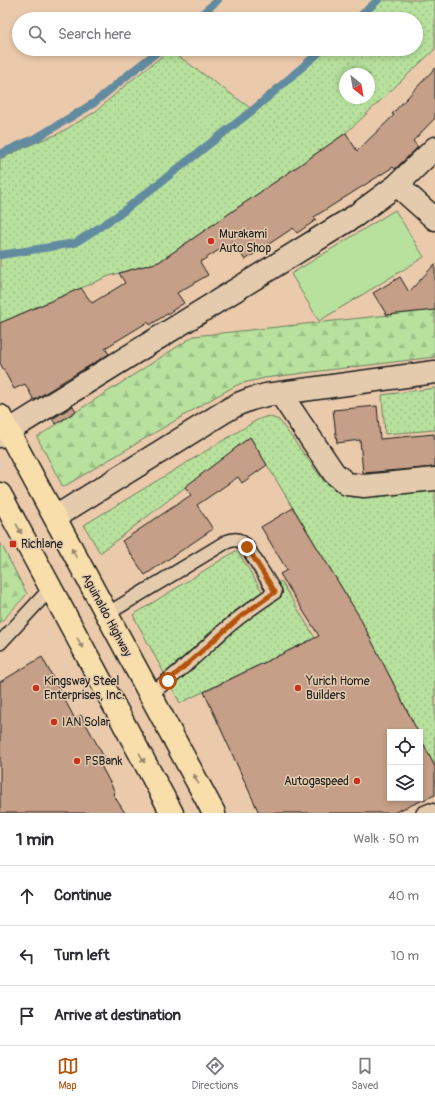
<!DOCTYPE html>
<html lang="en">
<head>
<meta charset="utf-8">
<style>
	body { margin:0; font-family:Pangolin,sans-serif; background:#f2f2f3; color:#2b2b33 }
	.controls { position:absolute; right:12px; bottom:12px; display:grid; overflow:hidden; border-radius:0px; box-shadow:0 2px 6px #0003 }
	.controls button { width:36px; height:36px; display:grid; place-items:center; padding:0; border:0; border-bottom:1px solid #e1e1e2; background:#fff; color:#2b2b33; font:20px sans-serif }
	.compass { position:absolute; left:339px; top:68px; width:36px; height:36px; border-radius:50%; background:#fff; box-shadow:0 2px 6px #0003; rotate:149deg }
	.stop { position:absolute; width:12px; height:12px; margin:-9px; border:3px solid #b45309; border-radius:50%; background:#fff }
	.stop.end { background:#b45309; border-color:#fff; box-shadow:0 1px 4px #0008 }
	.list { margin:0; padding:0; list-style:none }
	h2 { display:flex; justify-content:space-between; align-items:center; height:52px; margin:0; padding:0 16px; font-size:17px }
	h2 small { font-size:13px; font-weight:400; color:#7c7c81 }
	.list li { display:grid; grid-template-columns:26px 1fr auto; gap:12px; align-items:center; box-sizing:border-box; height:60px; padding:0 16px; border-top:1px solid #e1e1e2 }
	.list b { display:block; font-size:15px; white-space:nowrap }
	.list em { font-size:13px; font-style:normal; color:#7c7c81 }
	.icon { flex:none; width:22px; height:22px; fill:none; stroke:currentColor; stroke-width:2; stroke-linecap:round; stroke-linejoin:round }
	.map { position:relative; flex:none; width:435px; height:813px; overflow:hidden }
	.search { position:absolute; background:#fff; box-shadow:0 2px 6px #0003; left:12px; right:12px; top:12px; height:44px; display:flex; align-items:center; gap:10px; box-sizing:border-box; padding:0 14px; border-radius:22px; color:#7c7c81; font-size:15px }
	.sheet { height:232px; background:#fff }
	nav { display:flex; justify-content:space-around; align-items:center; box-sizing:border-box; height:56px; border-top:1px solid #e1e1e2; background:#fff; font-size:11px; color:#7c7c81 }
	nav a { display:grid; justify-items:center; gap:2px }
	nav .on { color:#b45309 }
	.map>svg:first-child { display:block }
	.grass { fill:url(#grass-dots); stroke:#6a7e5c; fill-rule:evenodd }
	.forest { fill:url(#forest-firs); stroke:#6a7e5c }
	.garden { fill:#b7e19d; stroke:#6a7e5c }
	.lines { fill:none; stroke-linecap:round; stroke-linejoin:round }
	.stream { stroke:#648b9f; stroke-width:8 }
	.building { fill:#c59f87; stroke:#1c1c1c }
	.service-casing { stroke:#1c1c1c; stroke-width:16 }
	.minor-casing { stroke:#1c1c1c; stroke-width:25 }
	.trunk-casing { stroke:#1c1c1c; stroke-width:25 }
	.service { stroke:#e5cbad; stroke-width:13 }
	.minor { stroke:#e5cbad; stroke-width:22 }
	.trunk { stroke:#f8deab; stroke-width:22 }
	.oneway { fill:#95876b }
	.route { stroke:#b45309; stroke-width:5 }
	.poi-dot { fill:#c8321e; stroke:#e5cbad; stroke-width:1.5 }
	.labels { text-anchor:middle; stroke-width:3; stroke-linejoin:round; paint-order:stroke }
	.poi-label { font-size:12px; fill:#1c1c1c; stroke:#e5cbad; text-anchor:start }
	.street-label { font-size:12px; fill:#1c1c1c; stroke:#e5cbad }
</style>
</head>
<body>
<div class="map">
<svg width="435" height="813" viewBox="0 0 435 813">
	<defs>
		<pattern id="grass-dots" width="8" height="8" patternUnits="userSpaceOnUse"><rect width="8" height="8" fill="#b7e19d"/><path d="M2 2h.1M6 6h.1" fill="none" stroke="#9dc087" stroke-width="1.8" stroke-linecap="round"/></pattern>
		<pattern id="forest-firs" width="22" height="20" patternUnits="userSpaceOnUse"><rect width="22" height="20" fill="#b7e19d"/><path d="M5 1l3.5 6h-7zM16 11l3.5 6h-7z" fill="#9dc087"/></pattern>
	</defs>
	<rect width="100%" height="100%" fill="#ebcaac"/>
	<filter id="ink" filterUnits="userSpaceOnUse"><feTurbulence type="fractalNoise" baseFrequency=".025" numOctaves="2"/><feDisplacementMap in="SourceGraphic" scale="8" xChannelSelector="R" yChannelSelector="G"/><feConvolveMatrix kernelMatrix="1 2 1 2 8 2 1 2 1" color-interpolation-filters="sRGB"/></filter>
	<g filter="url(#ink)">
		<path class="grass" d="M378 0H435V49L346 133 159 262 109 276 0 323V159L37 142 58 134 95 112 128 83 170 50 253 110 323 49H416V19H357ZM345 74H369V98H345Z
			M435 388V430L385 434 382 395Z
			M268 416 279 420 323 480 341 494 365 496 435 489V767L420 737V732H418L359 616 250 437 100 553 84 525 257 420Z
			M237 550 263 593 281 581 315 638 180 703 133 615Z"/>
		<path class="forest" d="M435 310V357L312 372 265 378 239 384 215 397 63 487 37 437 194 336Z
			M0 542 27 594 0 623Z"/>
		<path class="garden" d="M395 210 424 257 319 321 291 274Z"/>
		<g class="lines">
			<path class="stream" d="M196 19 218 0
				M357 19 378 0
				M0 154 38 137 94 103 124 78 161 49
				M0 255 75 243 117 216 253 110 323 49"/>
		</g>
		<path class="building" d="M435 68V118L413 141 418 147 395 169 393 167 314 217 316 220 297 233 293 228 245 260 233 241 200 262 208 275 177 293 184 303 150 325 148 322 105 348 109 354 59 384H60L34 400 25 384 14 389 0 363V323L81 288 92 303 125 283 119 273 159 262 346 133 357 151 394 115 392 114Z
			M435 264V310L387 315 373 293 400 277 409 292Z
			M73 406 76 411 56 424 52 419Z
			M377 406 380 439 434 434 435 445V467L363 473 360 440 337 443 333 410Z
			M250 437 267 465 242 483 238 477 197 505 213 529 145 575 122 541 191 495 185 487Z
			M293 508 359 616 418 732H390V798H420V737L435 767V795L393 813H259L204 692 319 636 280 574 287 570 261 527Z
			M42 657 75 719 81 715 104 757 98 760 115 792 113 794 125 813H0V682Z"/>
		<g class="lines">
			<defs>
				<path id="service" d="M107 614 226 542C236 538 240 539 247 547L275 592C257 604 239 617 223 631 199 653 176 676 150 694
					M0 643 51 588
					M423 813 430 810 435 811"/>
				<path id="minor" d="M397 185 435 219
					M280 393 334 473 347 484 364 486 435 479
					M0 436 355 216 397 185 435 148
					M55 517 224 412 238 404 251 399 266 395 435 372"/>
				<path id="trunk" d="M0 416 214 813
					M0 494 172 813"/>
			</defs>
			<use href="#service" class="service-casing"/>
			<use href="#minor" class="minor-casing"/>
			<use href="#trunk" class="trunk-casing"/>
			<use href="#service" class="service"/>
			<use href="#minor" class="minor"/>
			<use href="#trunk" class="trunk"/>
		</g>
		<defs><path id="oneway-solid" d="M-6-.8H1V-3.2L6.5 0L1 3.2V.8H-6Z"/></defs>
		<g class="oneway">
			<use href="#oneway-solid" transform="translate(19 529) rotate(62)"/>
			<use href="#oneway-solid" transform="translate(74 553) rotate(-118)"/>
			<use href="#oneway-solid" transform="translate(80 643) rotate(62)"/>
			<use href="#oneway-solid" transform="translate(142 758) rotate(62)"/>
			<use href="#oneway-solid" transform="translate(196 779) rotate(-118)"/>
		</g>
	</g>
	<g class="lines" filter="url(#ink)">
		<path class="route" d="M168 681 240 617 275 592 247 547"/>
	</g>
	<g class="poi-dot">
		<circle cx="211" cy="241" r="4"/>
		<rect x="9" y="540" width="8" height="8" rx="2"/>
		<circle cx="36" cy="688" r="4"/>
		<circle cx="298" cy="688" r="4"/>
		<circle cx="54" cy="722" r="4"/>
		<circle cx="77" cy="761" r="4"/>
		<circle cx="357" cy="781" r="4"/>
	</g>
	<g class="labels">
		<g class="poi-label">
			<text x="219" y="238">Murakami<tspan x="219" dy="14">Auto Shop</tspan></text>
			<text x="21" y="548">Richlane</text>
			<text x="44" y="685">Kingsway Steel<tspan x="44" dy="14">Enterprises, Inc.</tspan></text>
			<text x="306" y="685">Yurich Home<tspan x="306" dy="14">Builders</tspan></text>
			<text x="62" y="726">IAN Solar</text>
			<text x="85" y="765">PSBank</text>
			<text x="349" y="785" text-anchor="end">Autogaspeed</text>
		</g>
		<g class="street-label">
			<text transform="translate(107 615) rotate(62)" y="4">Aguinaldo Highway</text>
		</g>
	</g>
</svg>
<div class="controls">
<button><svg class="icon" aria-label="locate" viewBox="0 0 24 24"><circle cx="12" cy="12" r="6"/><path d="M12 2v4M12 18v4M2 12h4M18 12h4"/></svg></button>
<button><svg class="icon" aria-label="layers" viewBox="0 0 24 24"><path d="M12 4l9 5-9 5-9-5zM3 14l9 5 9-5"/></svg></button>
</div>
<svg class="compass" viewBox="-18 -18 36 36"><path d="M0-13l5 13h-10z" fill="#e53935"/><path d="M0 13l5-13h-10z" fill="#7c7c81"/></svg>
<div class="stop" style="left:168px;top:681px"></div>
<div class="stop end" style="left:247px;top:547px"></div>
<div class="search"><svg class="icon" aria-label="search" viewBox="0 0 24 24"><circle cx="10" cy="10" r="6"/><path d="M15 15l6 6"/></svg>Search here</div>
</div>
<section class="sheet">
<h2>1 min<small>Walk · 50 m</small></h2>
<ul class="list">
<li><svg class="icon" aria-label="ahead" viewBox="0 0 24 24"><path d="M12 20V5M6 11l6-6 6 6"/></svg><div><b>Continue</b></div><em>40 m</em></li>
<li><svg class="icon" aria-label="left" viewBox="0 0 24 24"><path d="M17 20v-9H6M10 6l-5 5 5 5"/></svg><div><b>Turn left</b></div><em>10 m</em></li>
<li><svg class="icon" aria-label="arrive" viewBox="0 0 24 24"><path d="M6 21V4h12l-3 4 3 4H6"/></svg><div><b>Arrive at destination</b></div></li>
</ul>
</section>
<nav>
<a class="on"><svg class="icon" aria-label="map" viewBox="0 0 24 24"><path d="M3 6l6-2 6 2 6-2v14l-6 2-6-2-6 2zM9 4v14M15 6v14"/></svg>Map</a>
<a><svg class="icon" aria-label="directions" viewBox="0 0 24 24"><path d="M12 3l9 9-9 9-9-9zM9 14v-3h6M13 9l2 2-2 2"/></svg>Directions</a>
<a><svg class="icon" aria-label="saved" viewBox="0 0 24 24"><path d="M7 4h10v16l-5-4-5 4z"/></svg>Saved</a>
</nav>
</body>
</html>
